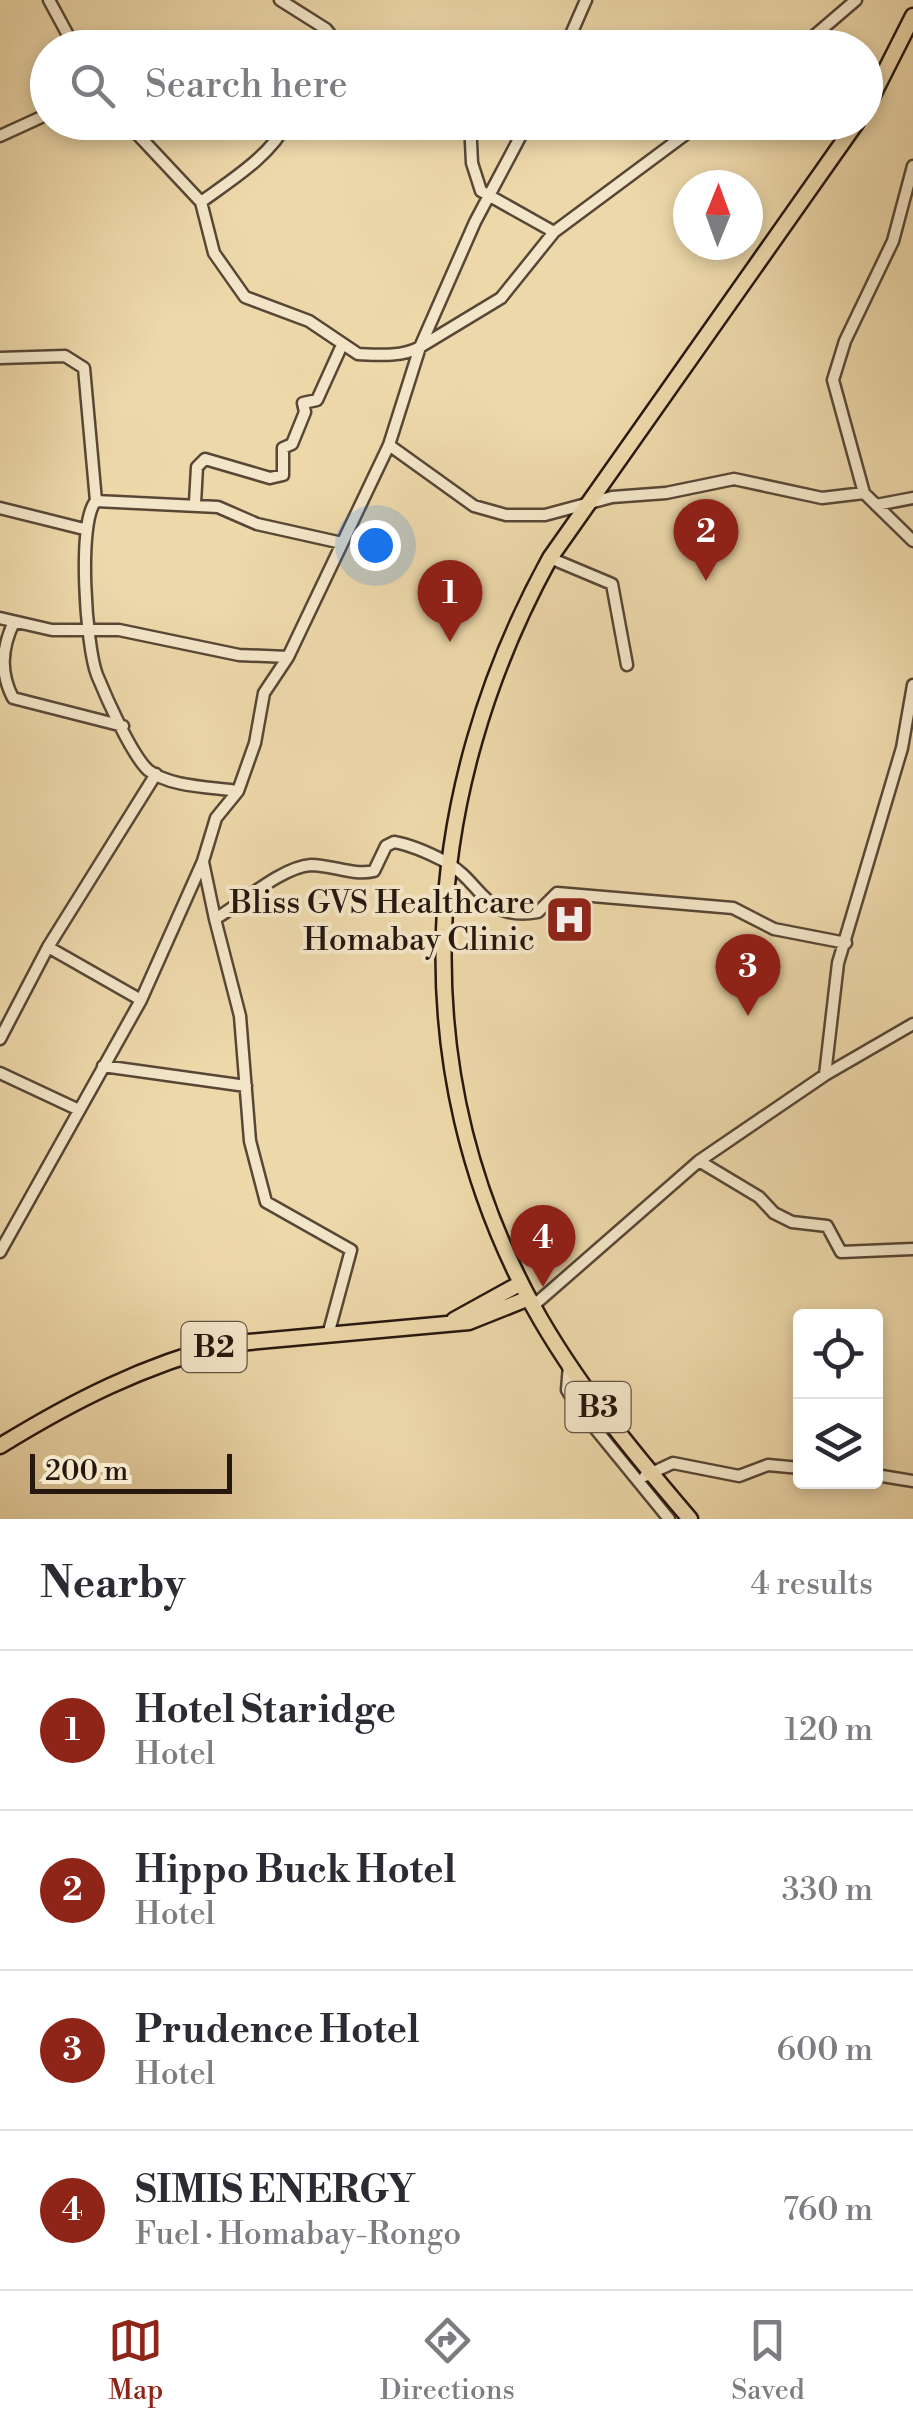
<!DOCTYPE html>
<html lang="en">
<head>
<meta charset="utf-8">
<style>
	body { margin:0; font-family:"Libre Bodoni",serif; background:#f2f2f3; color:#2b2b33 }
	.controls { position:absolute; right:30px; bottom:30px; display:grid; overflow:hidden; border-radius:10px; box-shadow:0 5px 15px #0003 }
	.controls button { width:90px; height:90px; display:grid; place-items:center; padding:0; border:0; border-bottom:2px solid #e1e1e2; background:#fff; color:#2b2b33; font:50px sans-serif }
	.compass { position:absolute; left:673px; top:170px; width:90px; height:90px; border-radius:50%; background:#fff; box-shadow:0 5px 15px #0003; rotate:1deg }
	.scale { position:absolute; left:30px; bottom:25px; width:202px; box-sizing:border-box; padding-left:10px; border:5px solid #26170f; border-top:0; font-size:28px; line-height:35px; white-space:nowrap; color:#26170f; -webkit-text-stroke:8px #f3e6c8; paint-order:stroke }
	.you { position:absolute; left:375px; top:545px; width:35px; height:35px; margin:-25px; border:8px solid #fff; border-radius:50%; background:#1a73e8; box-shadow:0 0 0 15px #1a73e833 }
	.badge { display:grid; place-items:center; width:65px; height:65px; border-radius:50%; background:#8f2418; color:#fff; font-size:32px; font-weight:700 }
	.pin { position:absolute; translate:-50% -82px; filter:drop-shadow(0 2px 5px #0008) }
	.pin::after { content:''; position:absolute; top:52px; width:35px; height:30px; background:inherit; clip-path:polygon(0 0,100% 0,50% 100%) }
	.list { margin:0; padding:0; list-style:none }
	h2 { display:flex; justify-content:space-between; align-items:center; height:130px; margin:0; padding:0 40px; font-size:42px }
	h2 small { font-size:32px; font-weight:400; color:#7c7c81 }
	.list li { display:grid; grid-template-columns:65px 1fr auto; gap:30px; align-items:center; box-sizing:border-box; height:160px; padding:0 40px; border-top:2px solid #e1e1e2 }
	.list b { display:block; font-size:38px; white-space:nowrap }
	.list p { margin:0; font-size:32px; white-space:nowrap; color:#7c7c81 }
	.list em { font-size:32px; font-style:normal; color:#7c7c81 }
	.icon { flex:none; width:55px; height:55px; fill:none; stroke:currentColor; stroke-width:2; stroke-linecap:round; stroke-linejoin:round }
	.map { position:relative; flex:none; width:913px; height:1519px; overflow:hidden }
	.search { position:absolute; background:#fff; box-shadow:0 5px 15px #0003; left:30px; right:30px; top:30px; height:110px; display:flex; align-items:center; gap:25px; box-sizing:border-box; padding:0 35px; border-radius:55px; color:#7c7c81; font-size:38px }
	.sheet { height:770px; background:#fff }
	nav { display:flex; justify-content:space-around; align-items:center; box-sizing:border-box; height:140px; border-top:2px solid #e1e1e2; background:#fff; font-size:28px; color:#7c7c81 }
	nav a { display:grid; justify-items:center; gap:5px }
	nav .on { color:#8f2418 }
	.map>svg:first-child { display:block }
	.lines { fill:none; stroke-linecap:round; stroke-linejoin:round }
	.minor-casing { stroke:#584736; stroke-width:15 }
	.highway-casing { stroke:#26170f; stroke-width:19 }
	.minor { stroke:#f3e6c8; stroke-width:10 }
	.highway { stroke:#edd8aa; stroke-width:14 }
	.labels { text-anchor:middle; stroke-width:8; stroke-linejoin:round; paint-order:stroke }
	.shield { fill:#f3e6c8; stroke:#645546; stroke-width:2.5 }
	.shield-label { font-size:30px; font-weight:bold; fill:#26170f }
	.poi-label { font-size:32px; fill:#26170f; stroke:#f3e6c8; text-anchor:end }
</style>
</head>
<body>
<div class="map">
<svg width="913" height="1519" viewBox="0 0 913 1519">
	<rect width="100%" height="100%" fill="#edd8aa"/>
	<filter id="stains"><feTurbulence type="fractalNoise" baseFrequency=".002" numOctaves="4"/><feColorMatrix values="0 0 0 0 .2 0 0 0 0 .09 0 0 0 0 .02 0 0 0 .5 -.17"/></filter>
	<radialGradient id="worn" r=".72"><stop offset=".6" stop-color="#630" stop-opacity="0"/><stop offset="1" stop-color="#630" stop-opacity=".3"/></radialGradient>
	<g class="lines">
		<defs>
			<path id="minor" d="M49 0 75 48
				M280 0 326 29 330 34 324 48
				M565 48 586 0
				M800 48 856 0
				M126 122 201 202 214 253 245 297 309 321 358 354C378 355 403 357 420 347L475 222 528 122
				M470 122 472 163 481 191 554 232
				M0 136 48 114
				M913 166 893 241 845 341 833 380 864 493 913 541
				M201 202C230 181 272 155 287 122
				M0 358 65 356 84 368 96 501
				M389 445 474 506 506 515H545L612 497 666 493 734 479 822 498 864 493
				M195 503 197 467 205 459 270 478 283 475V448L292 444 305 412 303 403 317 400 342 345
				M876 505 913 498
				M0 508 84 529
				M550 558 612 584 627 665
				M0 618 52 630H119L239 655 288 657
				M14 622C1 649 0 673 13 698L123 726
				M238 791C212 787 169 787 148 770 131 754 106 697 97 675 86 647 77 521 96 501L218 507 257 524 342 543
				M203 862 215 919C241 904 281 867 311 865 332 865 354 876 374 871L386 846 394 842C411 845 431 854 446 862 483 883 484 922 538 912L557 893 733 908 774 929 846 943
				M215 919 240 1016 250 1141 266 1202 351 1250 328 1335
				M48 947 141 1000
				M0 1039 48 947 156 774
				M103 1066 246 1086
				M0 1073 79 1110
				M825 1075 838 963 902 748 913 685
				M699 1161 759 1197 774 1213 792 1222 827 1226 841 1252 913 1249
				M0 1252 141 1000 203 861 216 818 238 791 255 743 264 693 288 657 389 445 420 347 501 298 554 232 702 122
				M533 1306 699 1161 825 1075 913 1024
				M569 1365 567 1390 576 1405 669 1519
				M876 1475 913 1481
				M645 1476 673 1463 739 1476 768 1465 800 1468"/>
			<path id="highway" d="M866 109 913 16
				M454 1320 521 1283
				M0 1446C73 1401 144 1365 227 1344L469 1322 529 1298
				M690 1519C632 1451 576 1384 533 1306 402 1066 421 793 550 558L857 122"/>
		</defs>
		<use href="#minor" class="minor-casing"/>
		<use href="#highway" class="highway-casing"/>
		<use href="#minor" class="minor"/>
		<use href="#highway" class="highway"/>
	</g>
	<defs>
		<symbol id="hospital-square" viewBox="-11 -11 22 22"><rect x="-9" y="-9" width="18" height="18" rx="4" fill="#8f2418" stroke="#f3e6c8"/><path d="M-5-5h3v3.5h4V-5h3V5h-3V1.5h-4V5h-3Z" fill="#fff"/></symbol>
	</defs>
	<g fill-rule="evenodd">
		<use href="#hospital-square" x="542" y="892" width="55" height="55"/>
	</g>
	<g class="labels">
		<g class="shield">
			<rect x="181.5" y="1322" width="65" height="50" rx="8"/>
			<rect x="565.5" y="1382" width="65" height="50" rx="8"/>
		</g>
		<g class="shield-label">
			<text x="214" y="1357">B2</text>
			<text x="598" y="1417">B3</text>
		</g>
		<g class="poi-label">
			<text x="535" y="913">Bliss GVS Healthcare<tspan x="535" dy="37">Homabay Clinic</tspan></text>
		</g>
	</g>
	<rect width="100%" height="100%" filter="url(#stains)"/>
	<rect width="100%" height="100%" fill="url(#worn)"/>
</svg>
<div class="controls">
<button><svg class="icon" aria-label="locate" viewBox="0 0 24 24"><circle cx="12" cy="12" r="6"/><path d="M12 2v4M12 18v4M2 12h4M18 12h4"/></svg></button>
<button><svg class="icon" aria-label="layers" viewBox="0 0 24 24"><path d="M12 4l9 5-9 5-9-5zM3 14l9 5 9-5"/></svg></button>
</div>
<svg class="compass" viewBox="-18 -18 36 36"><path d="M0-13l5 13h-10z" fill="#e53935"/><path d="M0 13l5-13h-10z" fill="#7c7c81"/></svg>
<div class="scale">200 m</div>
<div class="you"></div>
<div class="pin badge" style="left:450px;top:642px">1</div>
<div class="pin badge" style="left:706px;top:581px">2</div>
<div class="pin badge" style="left:748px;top:1016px">3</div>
<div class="pin badge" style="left:543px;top:1287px">4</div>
<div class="search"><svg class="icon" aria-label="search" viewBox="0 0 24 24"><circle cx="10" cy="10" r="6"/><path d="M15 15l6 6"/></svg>Search here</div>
</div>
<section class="sheet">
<h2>Nearby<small>4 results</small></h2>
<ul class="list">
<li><span class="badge">1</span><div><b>Hotel Staridge</b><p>Hotel</p></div><em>120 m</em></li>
<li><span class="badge">2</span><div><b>Hippo Buck Hotel</b><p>Hotel</p></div><em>330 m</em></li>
<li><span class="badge">3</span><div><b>Prudence Hotel</b><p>Hotel</p></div><em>600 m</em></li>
<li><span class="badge">4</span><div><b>SIMIS ENERGY</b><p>Fuel · Homabay-Rongo</p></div><em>760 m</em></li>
</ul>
</section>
<nav>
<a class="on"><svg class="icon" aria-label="map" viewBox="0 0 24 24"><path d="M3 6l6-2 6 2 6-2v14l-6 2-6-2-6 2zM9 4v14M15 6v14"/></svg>Map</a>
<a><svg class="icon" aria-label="directions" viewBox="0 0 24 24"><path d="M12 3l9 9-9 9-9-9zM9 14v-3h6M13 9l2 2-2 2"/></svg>Directions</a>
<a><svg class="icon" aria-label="saved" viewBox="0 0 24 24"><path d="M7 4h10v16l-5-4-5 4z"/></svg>Saved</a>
</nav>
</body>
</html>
